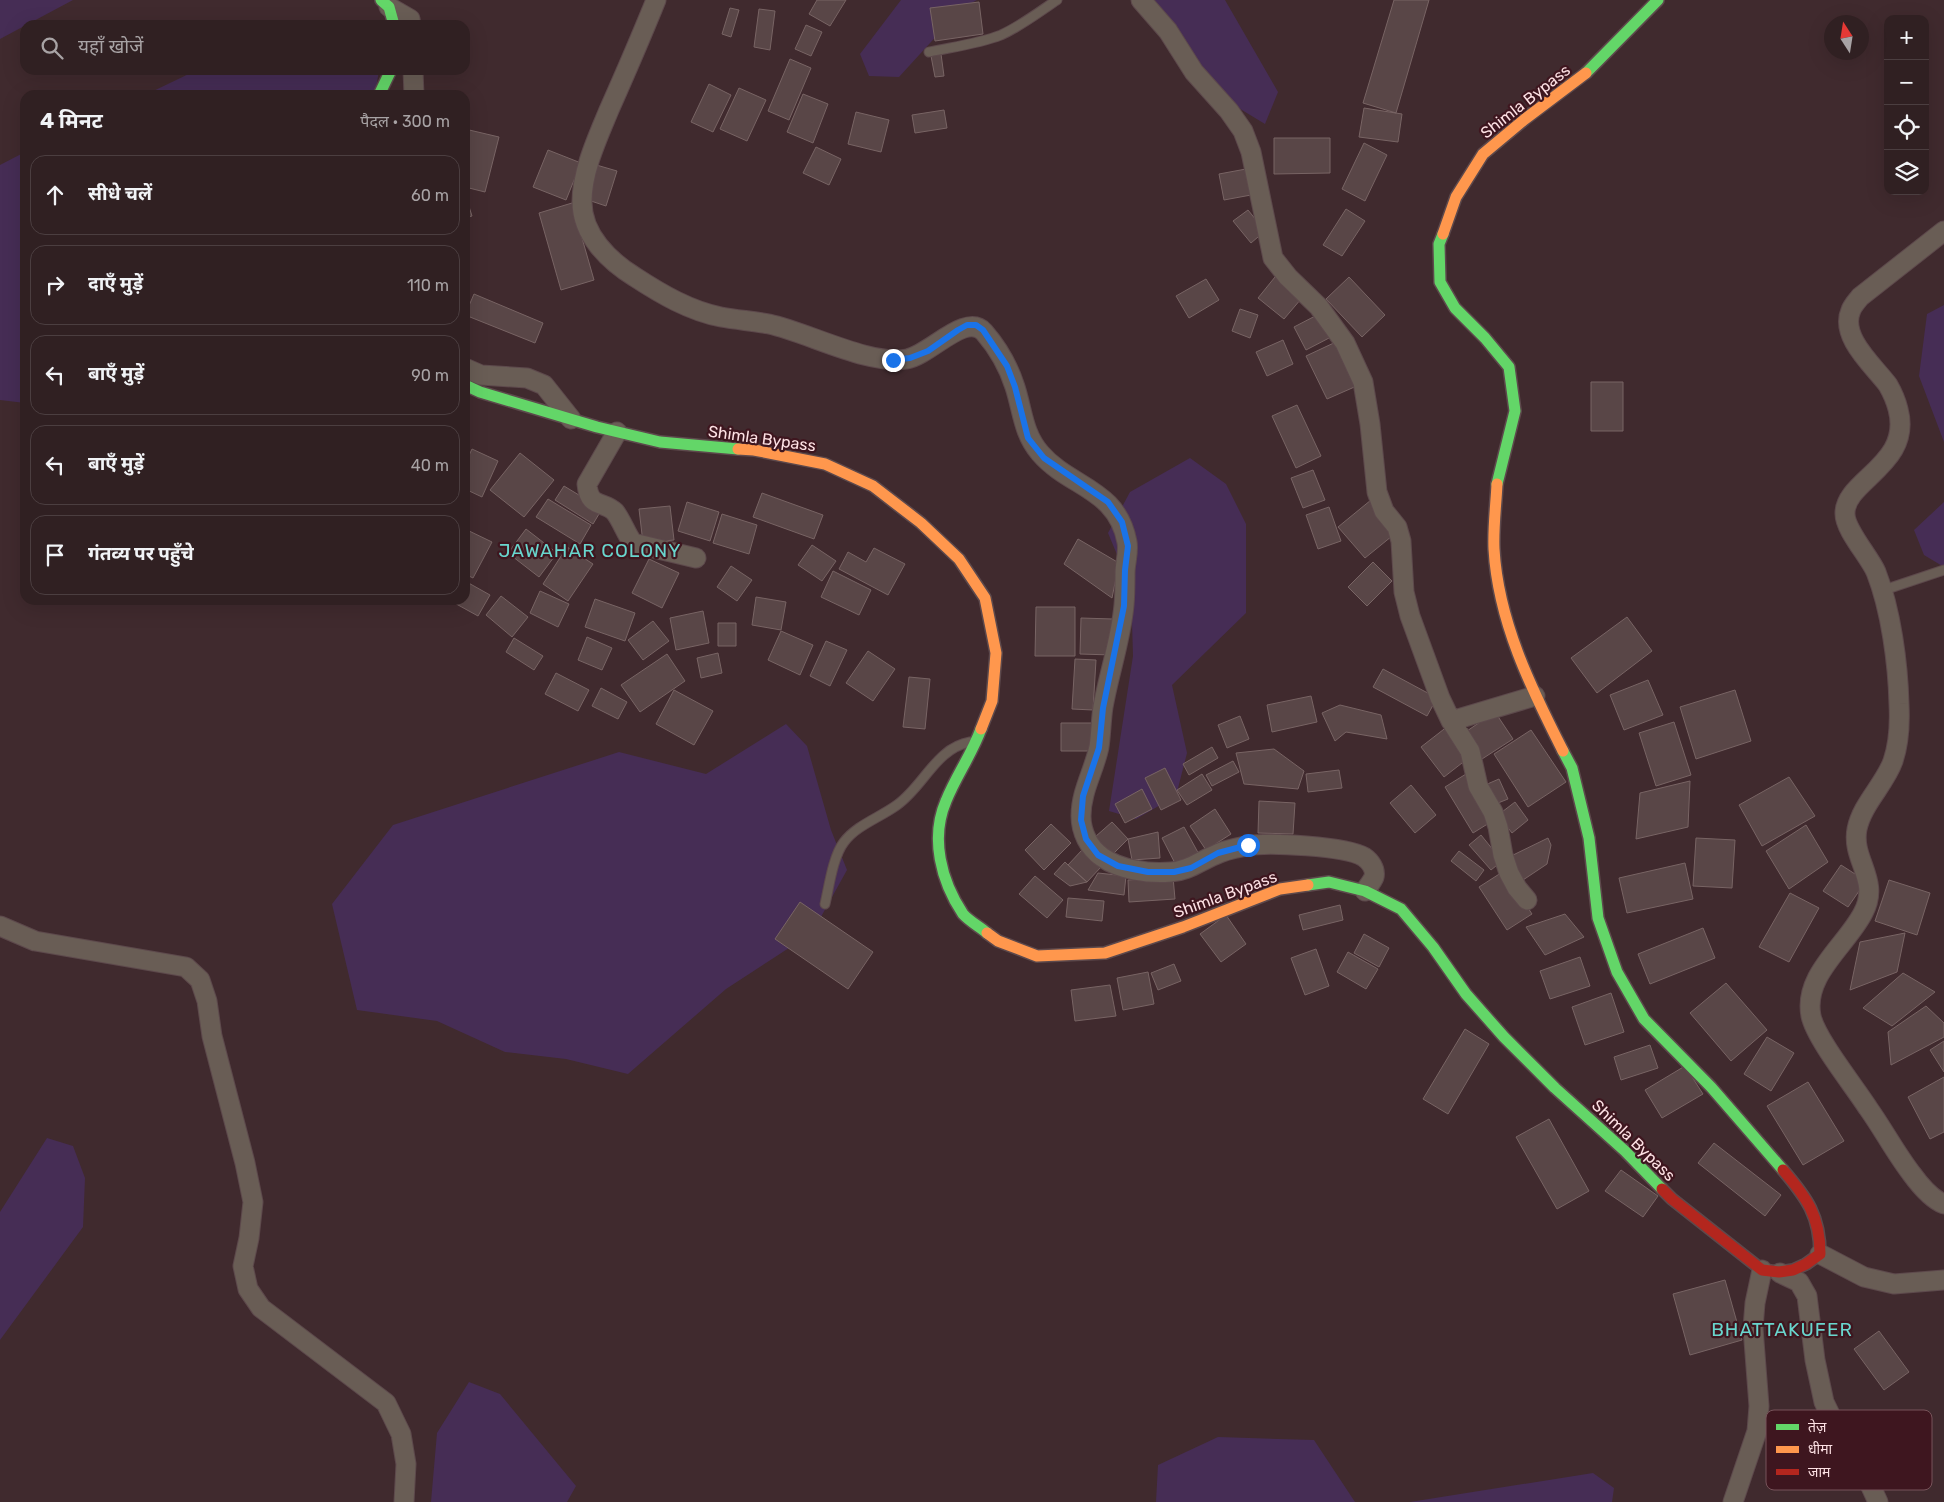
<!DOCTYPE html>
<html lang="hi">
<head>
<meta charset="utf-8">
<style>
	body { margin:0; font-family:Rubik,"Noto Sans Devanagari",sans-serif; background:#38282a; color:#f1f3f6 }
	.controls { position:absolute; right:15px; top:15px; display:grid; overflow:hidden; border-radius:10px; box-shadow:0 5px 20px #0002 }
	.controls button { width:45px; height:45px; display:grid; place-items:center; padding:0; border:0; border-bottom:1px solid #4b3e40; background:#302022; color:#f1f3f6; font:25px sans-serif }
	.compass { position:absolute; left:1824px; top:15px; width:45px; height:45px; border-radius:50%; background:#302022; box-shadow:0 5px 20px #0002; rotate:348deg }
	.stop { position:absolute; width:15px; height:15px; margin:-11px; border:4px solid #1a73e8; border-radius:50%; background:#fff }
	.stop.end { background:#1a73e8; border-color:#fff; box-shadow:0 1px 5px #0008 }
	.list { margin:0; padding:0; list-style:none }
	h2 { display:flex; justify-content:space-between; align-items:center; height:65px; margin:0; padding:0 20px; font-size:21px }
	h2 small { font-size:16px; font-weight:400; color:#a8a3a5 }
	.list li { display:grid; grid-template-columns:32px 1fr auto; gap:15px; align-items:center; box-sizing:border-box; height:80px; margin:0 10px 10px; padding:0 10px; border:1px solid #4b3e40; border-radius:15px }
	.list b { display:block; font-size:19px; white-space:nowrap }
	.list em { font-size:16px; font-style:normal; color:#a8a3a5 }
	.icon { flex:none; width:28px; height:28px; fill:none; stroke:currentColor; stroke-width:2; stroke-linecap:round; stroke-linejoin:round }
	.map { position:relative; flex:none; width:1944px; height:1502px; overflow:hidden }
	.search { position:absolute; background:#302022; box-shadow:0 5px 20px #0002; left:20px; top:20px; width:450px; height:55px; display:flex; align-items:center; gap:12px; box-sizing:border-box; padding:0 18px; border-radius:15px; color:#a8a3a5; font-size:19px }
	.panel { position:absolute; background:#302022; box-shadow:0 5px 20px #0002; left:20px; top:90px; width:450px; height:515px; border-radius:15px }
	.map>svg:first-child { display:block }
	.green { fill:#462d55 }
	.building { fill:#594647; stroke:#786464 }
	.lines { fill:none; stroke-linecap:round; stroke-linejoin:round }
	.lane-casing { stroke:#5d494c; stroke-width:11 }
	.street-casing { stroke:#5d494c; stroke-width:21 }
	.fast-casing { stroke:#5d494c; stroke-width:14 }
	.slow-casing { stroke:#5d494c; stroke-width:14 }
	.jam-casing { stroke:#5d494c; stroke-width:14 }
	.lane { stroke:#695d55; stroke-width:9 }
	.street { stroke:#695d55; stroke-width:19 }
	.fast { stroke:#63d668; stroke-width:11 }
	.slow { stroke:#ff974d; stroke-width:11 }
	.jam { stroke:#b3261e; stroke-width:11 }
	.route { stroke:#1a73e8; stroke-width:6 }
	.labels { text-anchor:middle; stroke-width:4.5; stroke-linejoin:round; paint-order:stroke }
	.street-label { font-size:16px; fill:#fde1e4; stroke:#3e161f }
	.quarter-label { font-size:19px; letter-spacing:1px; fill:#69d5cd; stroke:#3e161f }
	.key { fill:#3e161f; stroke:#77535a; stroke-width:1 }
	.key-label { font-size:14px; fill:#fde1e4 }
</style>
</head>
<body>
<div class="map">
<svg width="1944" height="1502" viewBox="0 0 1944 1502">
	<rect width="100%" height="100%" fill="#402a2e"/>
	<path class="green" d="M0 0H73L0 39Z
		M901 0H977L962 8 899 77 869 76 860 54Z
		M1147 0H1225L1278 92 1265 124 1232 104Z
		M197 70H379L375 95H145Z
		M25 152V403L0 400V165Z
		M1944 305V442L1919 376 1927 314Z
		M1190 458 1226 484 1246 524V613L1172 685 1187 753 1176 796 1136 819 1109 811 1133 656 1131 588 1108 533 1130 492Z
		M1944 502V567L1924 555 1914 530Z
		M786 724 807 746 831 830 847 870 812 933 726 989 628 1074 566 1059 505 1052 437 1021 357 1010 332 904 393 825 619 752 706 774Z
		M47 1138 73 1146 85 1178 83 1227 0 1340V1212Z
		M469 1382 500 1394 576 1486 567 1502H431L437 1433Z
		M1218 1437 1314 1440 1355 1502H1156L1158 1465Z
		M1593 1473 1614 1488 1612 1502H1410Z"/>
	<path class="building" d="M817 0H846L830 26 809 14Z
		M1394 0H1429L1396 113 1363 103Z
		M979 2 983 34 935 41 930 8Z
		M730 8 739 10 731 37 722 34Z
		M759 9 775 11 770 50 754 47Z
		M806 25 822 32 811 56 795 49Z
		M941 54 944 76 935 77 931 56Z
		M790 59 811 68 789 120 768 111Z
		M709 84 731 95 713 132 691 122Z
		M739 88 766 100 747 141 720 129Z
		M803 94 828 104 813 143 787 132Z
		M1364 108 1402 114 1398 142 1359 137Z
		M944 110 947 128 915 133 912 115Z
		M856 112 889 120 881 152 848 144Z
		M465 129 499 137 485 192 465 187Z
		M1274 138H1330V173L1274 174Z
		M1364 143 1387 155 1365 201 1342 189Z
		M816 147 841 159 829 185 803 173Z
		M548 150 581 163 566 200 533 187Z
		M593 164 617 171 606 206 582 198Z
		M1246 169 1251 195 1224 200 1219 174Z
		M465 194 472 216 465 218Z
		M572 203 594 280 561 290 539 213Z
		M1346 209 1365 221 1342 256 1323 245Z
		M1248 210 1265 231 1251 243 1233 221Z
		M1275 277 1301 299 1284 319 1258 298Z
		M1349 277 1385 315 1362 337 1326 299Z
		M1206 279 1219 300 1189 318 1176 296Z
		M474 294 543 323 535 343 465 315Z
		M1240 309 1258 315 1250 338 1232 331Z
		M1319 314 1331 337 1306 350 1294 327Z
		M1283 340 1293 364 1267 376 1256 352Z
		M1338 341 1359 385 1327 399 1306 356Z
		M1591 382H1623V431H1591Z
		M1297 405 1321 456 1296 468 1272 416Z
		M472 449 498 461 482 497 465 489V464Z
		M520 453 554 480 524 517 490 490Z
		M1313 470 1325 500 1303 508 1291 478Z
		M564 486 602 509 593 524 555 500Z
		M762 493 823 515 814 539 753 517Z
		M548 499 591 525 580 544 536 517Z
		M1371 500 1397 532 1365 558 1338 527Z
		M687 502 719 512 710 541 678 531Z
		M670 506 674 540 643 543 639 509Z
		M1329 507 1341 541 1318 549 1306 515Z
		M722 514 757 525 749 554 713 543Z
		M465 529 492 542 473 578 465 574Z
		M526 529 557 553 539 577 508 553Z
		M1078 539 1119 563 1112 598 1064 564Z
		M812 545 836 561 822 581 798 565Z
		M567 547 593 564 568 601 543 584Z
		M874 548 905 564 888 595 839 569 848 552 866 562Z
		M649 559 679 573 662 608 632 593Z
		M1373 562 1392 581 1367 606 1348 587Z
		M731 566 752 580 737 601 717 587Z
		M833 571 871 590 859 615 821 597Z
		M465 581 490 595 478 616 449 600H465Z
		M540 591 569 604 558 627 530 613Z
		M501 596 528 617 512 637 486 615Z
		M756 597 786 602 781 630 752 625Z
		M595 599 635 613 625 641 585 627Z
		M1036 607H1075V656H1035Z
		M703 611 709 643 676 650 670 618Z
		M1627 617 1652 651 1597 693 1571 658Z
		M1081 618 1113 619 1112 655 1080 654Z
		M653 621 669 641 643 660 628 640Z
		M718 623H736V646H718Z
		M781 631 813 645 800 675 768 660Z
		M587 637 612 648 602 670 578 660Z
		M514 638 543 656 534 670 506 652Z
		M826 641 847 650 830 686 810 676Z
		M868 651 895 669 873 701 846 683Z
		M718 653 722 673 701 678 697 658Z
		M667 654 685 681 640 712 621 685Z
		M1075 659 1096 660 1093 710 1072 709Z
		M1383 669 1437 698 1427 716 1373 687Z
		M556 673 589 690 578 711 545 694Z
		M909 677 930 679 925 729 903 727Z
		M1648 680 1663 715 1624 730 1610 695Z
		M601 688 627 702 618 719 592 706Z
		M674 690 713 711 694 745 656 724Z
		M1735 690 1751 741 1696 759 1680 707Z
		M1311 696 1317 722 1272 732 1267 705Z
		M1340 705 1381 715 1387 739 1346 732 1335 741 1322 713Z
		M1495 712 1513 739 1482 759 1464 733Z
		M1240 716 1249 739 1227 748 1218 725Z
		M1674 722 1691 775 1656 786 1639 733Z
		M1061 723H1094L1095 751H1061Z
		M1448 726 1471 756 1444 777 1421 747Z
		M1531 730 1566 782 1528 807 1494 754Z
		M1212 747 1218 758 1189 775 1183 764Z
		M1274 749 1304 771 1298 789 1244 784 1236 753Z
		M1233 761 1239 772 1212 786 1206 775Z
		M1165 768 1181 800 1161 810 1145 778Z
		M1339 770 1342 788 1308 792 1306 774Z
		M1202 774 1212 790 1187 805 1177 790Z
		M1466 774 1494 820 1473 833 1445 787Z
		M1789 777 1815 816 1762 846 1739 805Z
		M1499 779 1508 799 1493 805 1485 785Z
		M1690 781 1688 827 1636 839 1640 793Z
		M1411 785 1436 815 1415 833 1390 803Z
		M1142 789 1152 809 1125 823 1115 804Z
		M1259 801 1295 803 1293 834 1258 833Z
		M1515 802 1528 820 1512 833 1498 815Z
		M1215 809 1231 834 1206 850 1190 826Z
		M1112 822 1128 839 1112 855 1095 837Z
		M1051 824 1071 843 1044 870 1025 850Z
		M1806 825 1828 862 1789 889 1766 851Z
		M1184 827 1201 858 1178 869 1162 838Z
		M1158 832 1160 858 1132 860 1128 839Z
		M1481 835 1502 861 1491 870 1469 845Z
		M1548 838 1551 845 1547 864 1520 882 1507 858Z
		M1696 838 1735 840 1732 888 1693 886Z
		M1082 850 1101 867 1087 882 1068 865Z
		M1459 851 1484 870 1476 881 1451 861Z
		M1065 862 1068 865 1087 882 1070 886 1054 874Z
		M1685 863 1693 899 1627 913 1619 878Z
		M1841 865 1866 881 1848 907 1823 891Z
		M1504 871 1532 914 1507 930 1479 887Z
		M1098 873 1126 876 1124 895 1088 890Z
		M1035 876 1063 900 1047 918 1019 894Z
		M1173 877 1175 899 1129 902 1128 880Z
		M1889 880 1930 893 1917 935 1875 921Z
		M1790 893 1819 908 1789 962 1759 947Z
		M1068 898 1104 901 1102 921 1066 917Z
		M800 902 873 952 848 989 775 939Z
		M1340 905 1343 920 1303 930 1299 915Z
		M1565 914 1584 937 1545 955 1526 927Z
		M1226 915 1246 944 1221 962 1200 934Z
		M1703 928 1715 958 1650 984 1638 954Z
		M1905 933 1897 972 1850 990 1860 942Z
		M1364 934 1389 948 1379 967 1354 953Z
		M1316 949 1329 986 1305 995 1291 958Z
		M1348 952 1378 969 1366 989 1337 972Z
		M1580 957 1590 986 1550 999 1540 971Z
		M1174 964 1181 981 1158 990 1151 973Z
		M1148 972 1154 1004 1123 1010 1117 978Z
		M1903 973 1935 992 1892 1026 1863 1008Z
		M1726 983 1767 1030 1731 1061 1690 1013Z
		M1110 985 1116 1016 1075 1021 1071 990Z
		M1611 993 1624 1032 1585 1045 1572 1007Z
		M1926 1006 1944 1023V1037L1891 1065 1888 1032Z
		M1465 1029 1489 1044 1448 1114 1423 1099Z
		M1767 1037 1794 1053 1771 1091 1744 1074Z
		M1944 1041V1072L1930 1050Z
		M1650 1045 1658 1068 1621 1080 1614 1057Z
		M1685 1066 1703 1094 1662 1118 1645 1090Z
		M1944 1077V1132L1930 1139 1908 1097Z
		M1808 1082 1844 1141 1803 1165 1767 1106Z
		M1549 1119 1589 1191 1557 1209 1516 1137Z
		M1714 1143 1781 1195 1765 1216 1698 1163Z
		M1621 1170 1658 1196 1643 1217 1605 1191Z
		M1725 1280 1742 1340 1690 1355 1673 1294Z
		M1879 1331 1909 1372 1884 1390 1854 1349Z"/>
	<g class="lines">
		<defs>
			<path id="lane" d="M929 52C952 47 978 44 1001 35 1021 26 1039 12 1057 0
				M1881 591 1944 570
				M825 904C829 887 833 856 844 842 857 825 879 818 897 805 924 786 936 748 970 742"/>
			<path id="street" d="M656 0C641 37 625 74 609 110 597 139 582 171 582 202 582 235 609 261 635 277 661 294 690 311 721 317 737 320 753 321 769 324 807 332 870 366 907 359 931 354 966 312 984 332 997 347 1009 368 1015 387 1023 412 1023 433 1040 453 1070 488 1117 488 1127 542 1129 552 1125 563 1125 573 1125 584 1125 595 1124 605 1121 639 1109 673 1103 707 1101 720 1101 734 1099 747 1094 771 1081 791 1081 816 1081 832 1089 848 1102 857 1120 870 1149 874 1171 872 1188 871 1200 861 1215 855 1224 850 1236 848 1246 846 1268 842 1346 846 1364 857 1370 861 1376 869 1374 877 1372 882 1368 886 1365 891
				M1141 0 1168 31 1194 72 1229 111 1243 131 1251 152 1273 258 1288 277 1319 307 1345 343 1363 382 1370 424 1377 492 1384 511 1397 527 1401 541 1404 592 1410 616 1440 698 1451 721 1470 751 1478 786 1493 812 1498 827 1503 855 1509 873 1517 888 1527 900
				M389 7 410 19 411 25
				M413 70 414 95
				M1944 231 1860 297C1857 301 1853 305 1851 310 1839 337 1874 366 1888 385 1892 392 1896 401 1898 409 1913 465 1844 480 1845 514 1845 530 1869 556 1876 572 1891 610 1898 664 1899 704 1900 723 1899 743 1893 761 1885 784 1862 804 1857 829 1851 860 1881 880 1863 913 1846 946 1803 975 1811 1016 1816 1039 1854 1086 1868 1108 1883 1129 1895 1152 1911 1173 1919 1184 1931 1199 1944 1204
				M465 368 481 375 527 378 544 385 571 419
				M617 432 587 484C589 509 603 500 615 512 622 521 626 534 633 543L696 558
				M1451 721 1535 696
				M0 926 35 941 186 967 200 980 207 1001 212 1036 245 1163 253 1202 249 1238 243 1266 248 1289 261 1308 386 1403 401 1434 406 1464 404 1502
				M1820 1254 1864 1277 1894 1284 1944 1280
				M1780 1273 1799 1282 1807 1296 1815 1360 1824 1402 1839 1433 1867 1478 1878 1502
				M1733 1502 1757 1431 1759 1406 1753 1328 1755 1303 1762 1270"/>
			<path id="fast" d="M381 0 389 7 394 25
				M1586 73 1658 0
				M379 95 391 70
				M1443 234 1439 244 1440 282 1455 308 1485 338 1509 367 1515 411 1497 484
				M465 385 480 392 597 427 660 442 738 449
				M981 729C972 754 956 776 946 801 930 838 941 881 963 914 969 921 980 927 987 933
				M1563 751 1572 768 1589 838 1598 918 1617 972 1644 1019 1711 1087 1783 1170
				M1308 885 1329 882 1365 891 1401 909 1433 947 1466 994 1504 1037 1555 1088 1625 1151 1662 1189"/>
			<path id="slow" d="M1443 234 1456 197 1483 154 1525 119 1586 73
				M738 449 754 450 825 464 873 486 921 523 959 559 985 598 996 653 992 701 981 729
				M1497 484C1496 505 1493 528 1494 549 1498 621 1531 688 1563 751
				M987 933 998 941 1037 956 1105 953 1183 927 1280 889 1308 885"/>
			<path id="jam" d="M1662 1189 1672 1199 1762 1270 1779 1272 1793 1270 1806 1264 1820 1254C1820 1216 1807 1198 1783 1170"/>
		</defs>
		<use href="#lane" class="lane-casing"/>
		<use href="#street" class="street-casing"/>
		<use href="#fast" class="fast-casing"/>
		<use href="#slow" class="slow-casing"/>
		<use href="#jam" class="jam-casing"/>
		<use href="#lane" class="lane"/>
		<use href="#street" class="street"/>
		<use href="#fast" class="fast"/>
		<use href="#slow" class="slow"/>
		<use href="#jam" class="jam"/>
	</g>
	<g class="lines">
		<path class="route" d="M893 360 910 358 928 351 958 330 967 325H976L983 330 1007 366 1015 387 1028 438 1044 458 1108 502 1122 522 1128 546 1125 570 1124 606 1103 708 1099 748 1083 796 1081 820 1086 839 1098 855 1118 866 1148 872H1174L1191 868 1218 853 1248 845"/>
	</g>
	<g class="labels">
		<g class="street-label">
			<text transform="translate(1525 101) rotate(-38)" y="6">Shimla Bypass</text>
			<text transform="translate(762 438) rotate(8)" y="6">Shimla Bypass</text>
			<text transform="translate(1225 894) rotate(-20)" y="6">Shimla Bypass</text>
			<text transform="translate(1634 1140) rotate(44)" y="6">Shimla Bypass</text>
		</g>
		<g class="quarter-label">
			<text x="590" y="557">JAWAHAR COLONY</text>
			<text x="1782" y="1336">BHATTAKUFER</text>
		</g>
	</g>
	<rect x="1766" y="1410" width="166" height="80" rx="8" class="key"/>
	<rect x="1776" y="1424" width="23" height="6" fill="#63d668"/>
	<rect x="1776" y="1446" width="23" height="7" fill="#ff974d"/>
	<rect x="1776" y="1469" width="23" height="6" fill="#b3261e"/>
	<g class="key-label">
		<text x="1808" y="1432">तेज़</text>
		<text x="1808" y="1454">धीमा</text>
		<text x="1808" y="1477">जाम</text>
	</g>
</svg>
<div class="controls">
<button>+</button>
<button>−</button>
<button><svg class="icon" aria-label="locate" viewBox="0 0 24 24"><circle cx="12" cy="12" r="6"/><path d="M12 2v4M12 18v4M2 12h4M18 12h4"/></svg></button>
<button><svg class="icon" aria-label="layers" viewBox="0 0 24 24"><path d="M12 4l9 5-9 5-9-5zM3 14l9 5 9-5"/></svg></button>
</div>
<svg class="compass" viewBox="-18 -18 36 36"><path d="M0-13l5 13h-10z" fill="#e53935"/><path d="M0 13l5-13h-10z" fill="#a8a3a5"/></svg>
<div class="stop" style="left:1248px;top:845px"></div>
<div class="stop end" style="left:893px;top:360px"></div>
<div class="search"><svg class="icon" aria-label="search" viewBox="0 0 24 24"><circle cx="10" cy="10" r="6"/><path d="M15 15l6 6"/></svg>यहाँ खोजें</div>
<section class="panel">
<h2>4 मिनट<small>पैदल · 300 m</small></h2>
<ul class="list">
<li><svg class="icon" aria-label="ahead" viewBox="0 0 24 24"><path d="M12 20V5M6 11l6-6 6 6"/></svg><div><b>सीधे चलें</b></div><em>60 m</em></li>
<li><svg class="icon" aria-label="right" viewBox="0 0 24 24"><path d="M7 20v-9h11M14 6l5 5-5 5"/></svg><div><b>दाएँ मुड़ें</b></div><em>110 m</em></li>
<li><svg class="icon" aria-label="left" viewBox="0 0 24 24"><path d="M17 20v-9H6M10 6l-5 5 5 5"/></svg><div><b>बाएँ मुड़ें</b></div><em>90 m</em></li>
<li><svg class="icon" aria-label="left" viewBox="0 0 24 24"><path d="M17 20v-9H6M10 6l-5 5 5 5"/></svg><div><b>बाएँ मुड़ें</b></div><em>40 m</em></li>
<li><svg class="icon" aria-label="arrive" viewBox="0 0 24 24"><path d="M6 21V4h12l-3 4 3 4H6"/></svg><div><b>गंतव्य पर पहुँचे</b></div></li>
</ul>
</section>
</div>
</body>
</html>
